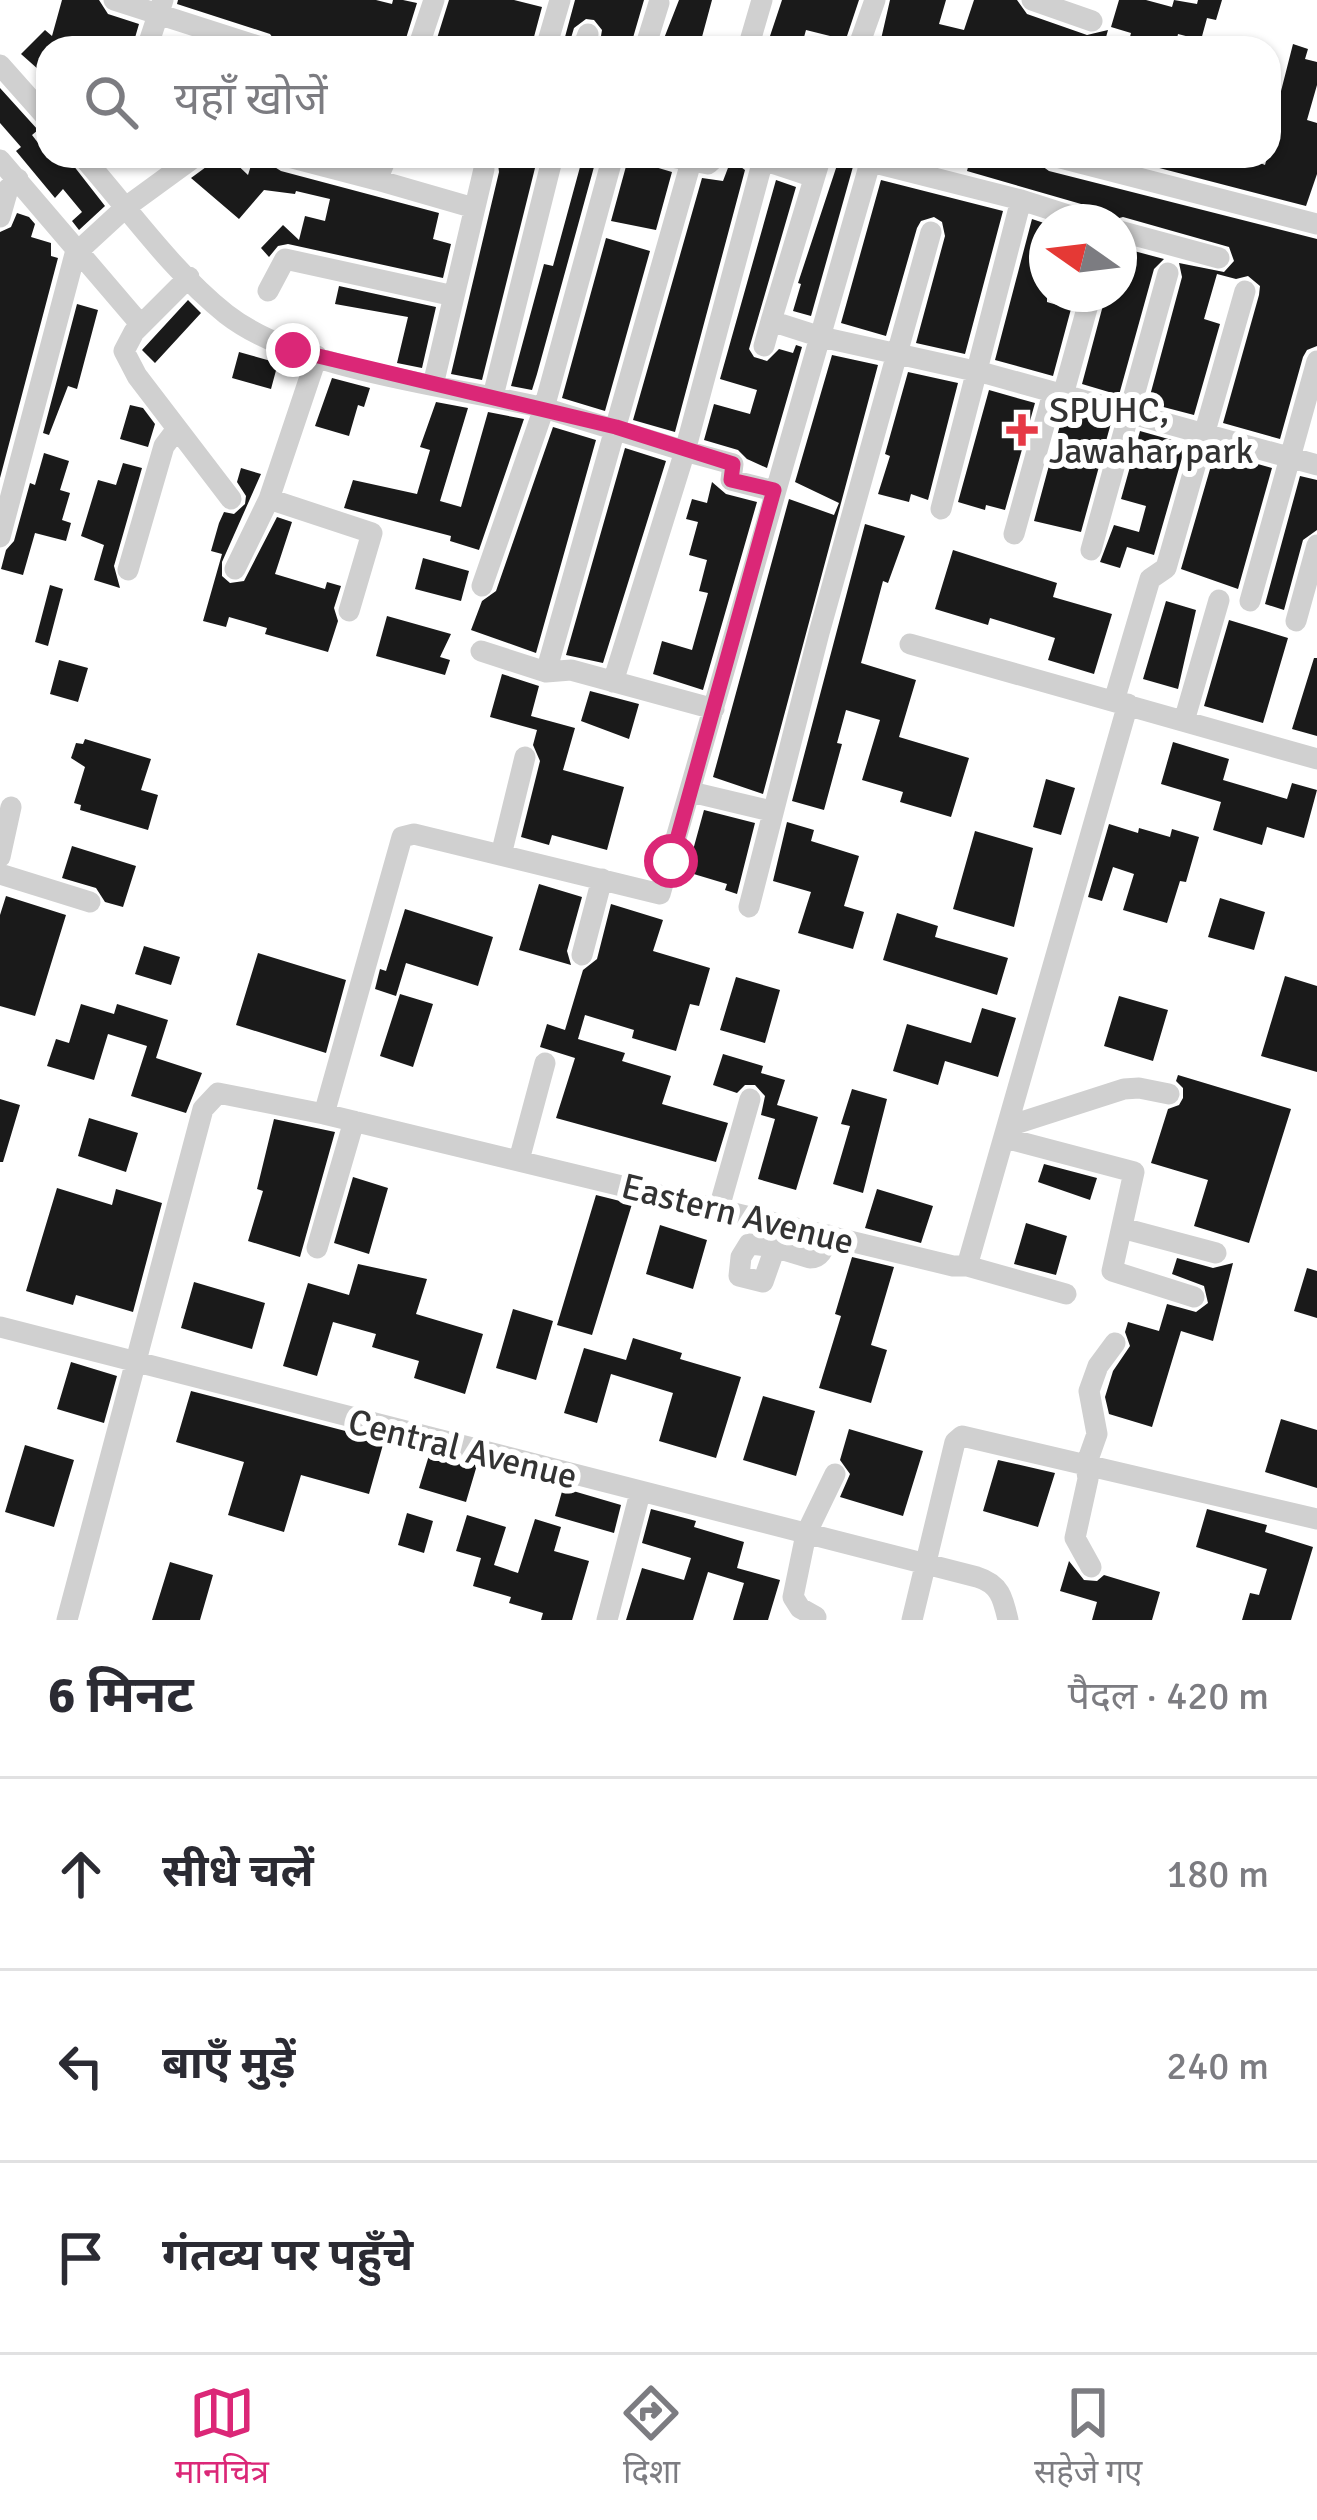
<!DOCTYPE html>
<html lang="hi">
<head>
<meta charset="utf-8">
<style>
	body { margin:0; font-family:Signika,"Noto Sans Devanagari",sans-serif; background:#f2f2f3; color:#2b2b33 }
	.compass { position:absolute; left:1029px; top:204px; width:108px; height:108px; border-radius:50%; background:#fff; box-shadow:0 3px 9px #0004; rotate:284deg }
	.stop { position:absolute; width:36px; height:36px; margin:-27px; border:9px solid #db2777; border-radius:50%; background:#fff }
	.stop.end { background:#db2777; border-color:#fff; box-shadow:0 3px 12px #0008 }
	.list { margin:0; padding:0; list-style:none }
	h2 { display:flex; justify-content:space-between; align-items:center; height:156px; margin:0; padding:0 48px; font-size:51px }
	h2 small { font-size:39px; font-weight:400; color:#7c7c81 }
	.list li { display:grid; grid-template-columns:78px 1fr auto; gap:36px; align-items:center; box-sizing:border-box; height:192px; padding:0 48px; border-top:3px solid #e1e1e2 }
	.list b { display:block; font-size:45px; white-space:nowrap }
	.list em { font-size:39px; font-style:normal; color:#7c7c81 }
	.icon { flex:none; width:66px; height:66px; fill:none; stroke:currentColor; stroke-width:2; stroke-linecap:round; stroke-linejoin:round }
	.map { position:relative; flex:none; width:1317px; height:1620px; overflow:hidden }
	.search { position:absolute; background:#fff; box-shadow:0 3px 9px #0004; left:36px; right:36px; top:36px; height:132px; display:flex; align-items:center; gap:30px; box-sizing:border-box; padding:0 42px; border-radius:36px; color:#7c7c81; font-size:45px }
	.sheet { height:732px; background:#fff }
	nav { display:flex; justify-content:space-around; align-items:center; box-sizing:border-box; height:168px; border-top:3px solid #e1e1e2; background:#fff; font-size:33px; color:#7c7c81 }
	nav a { display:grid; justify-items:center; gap:6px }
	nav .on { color:#db2777 }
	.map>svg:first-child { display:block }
	.building { fill:#1a1a1a }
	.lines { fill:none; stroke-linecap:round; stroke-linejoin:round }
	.minor { stroke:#d0d0d0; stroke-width:21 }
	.route { stroke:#db2777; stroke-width:15 }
	.poi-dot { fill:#e63946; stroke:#fff; stroke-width:4.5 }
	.labels { text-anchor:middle; stroke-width:12; stroke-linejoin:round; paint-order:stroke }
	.poi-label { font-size:36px; fill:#333; stroke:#fff; text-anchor:start }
	.street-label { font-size:36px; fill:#333; stroke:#fff }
</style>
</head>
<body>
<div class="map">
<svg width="1317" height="1620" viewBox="0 0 1317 1620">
	<rect width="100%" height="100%" fill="#fff"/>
	<path class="building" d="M62 0H99L108 14 139 24 132 48H103L82 41 76 48H48V78L21 54 45 30 52 36Z
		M178 0H376L392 4 393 0H403L417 3 403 48H298L279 46 270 34 177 4Z
		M449 0H514L542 7 531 48H434Z
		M575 0H644L630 48H599L602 30 594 20 586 19 574 28 568 48H562Z
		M679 0H712L699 48 661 46Z
		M782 0H859L843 48H835L838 38 806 30 801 48H766Z
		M890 0H946L939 24 964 30 974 0H1017L1027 14 1087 35 1108 30 1103 48H1051L1037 44 1035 48H879Z
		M1119 0H1146L1172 7 1174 0 1197 4 1198 0H1222L1216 20 1207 18 1201 40 1178 34 1176 43 1151 36 1148 48H1127L1131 33 1111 27Z
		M1293 44 1308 49 1305 59 1317 62V85L1307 120 1317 123V174L1306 206 1113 156H1243L1265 165 1278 116 1269 113V91L1280 95Z
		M0 88 38 130 32 135 48 156H66L105 206 79 230 72 221 82 212 63 189 55 198 16 151 21 147 0 123Z
		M211 156H228L248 175 254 156H257L281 171 439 213 433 239 451 244 443 278 288 244 278 246 269 257 261 248 283 225 299 240 305 216 325 221 330 199 296 191 295 194 264 190 239 219 191 178 206 167Z
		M491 156H538L482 380 451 374 499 172 498 164Z
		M583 156H597L537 374 532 390 511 386 544 264 553 266Z
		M840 156H856L811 316 793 311 801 284 798 283Z
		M971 156H1038L1042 166 1049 171 1317 239V346L1307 350 1303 357 1280 439 1223 423 1259 295 1260 286 1248 276 1236 279 1217 274 1204 319 1220 324 1194 415 1148 403 1182 277 1179 263 1224 272 1234 261 1229 247 1123 217 1105 222 1095 208 967 171Z
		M628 159 672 172 656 230 611 221Z
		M731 160 745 170 675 432 633 420 702 178 723 181Z
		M776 180 796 187 749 349 754 357 767 361 779 349 793 353 796 345 802 347 767 468 747 459 738 450 704 440 714 404 750 414 757 390 720 379Z
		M881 180 1003 211 965 354 916 343 945 236 942 222 934 217 921 221 917 228 886 336 841 323Z
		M17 213 29 217 35 224 31 237 51 243V256L58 258 0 478V232L11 227Z
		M1032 219 1047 224V302L1071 309 1053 376 995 360Z
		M606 238 650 251 605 411 562 398Z
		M1119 247 1164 259 1154 269 1119 395 1082 384 1106 294H1119Z
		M339 286 436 307 422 368 397 363 408 317 335 304Z
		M188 300 201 313 155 363 142 350Z
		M77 304 98 310 77 389 68 386 49 435 43 433Z
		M239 352 278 363 271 389 232 378Z
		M832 355 878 365 763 794 713 777 789 499 834 515 839 503 795 482Z
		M908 372 958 383 928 500 911 494 909 502 878 494 890 456 885 454Z
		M332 378 370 388 364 407 358 405 349 436 315 426Z
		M989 390 1035 403 1005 510 986 505 985 510 958 502Z
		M436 402 468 408 440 501 461 507 488 412 524 419 479 550 450 541 451 536 344 508 353 480 417 494 430 450 420 447Z
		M130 405 143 408 155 424 148 447 120 439Z
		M1064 411 1111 423 1081 532 1034 521 1051 458 1081 466 1087 445 1057 436Z
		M553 427 596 440 536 653 471 630 482 601 496 591Z
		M1140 431 1186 444 1154 555 1127 547 1120 568 1100 562 1114 525 1139 532 1146 506 1121 499Z
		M625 448 666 461 603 663 566 655Z
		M1215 452 1272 468 1238 589 1181 569Z
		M44 453 69 461 60 490 70 493 62 520 71 523 66 541 35 533 23 575 1 569 6 550 14 541 30 483 35 485Z
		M123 463 142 468 114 566 120 588 94 580 104 545 81 536 98 480 116 485Z
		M241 468 261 474 222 562V576L230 583 244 581 277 517 292 522 275 574 325 589 327 582 341 586 334 608 338 621 328 652 265 634 267 628 229 617 226 627 203 621 222 554 211 551 219 523 224 512 234 514 245 504 246 496 237 482Z
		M1300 476 1317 480V530L1303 540 1284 610 1265 604Z
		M712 482 726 494 757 502 703 690 653 674 662 641 692 650 708 593 699 591 707 560 689 555 698 522 686 519 692 499 707 503Z
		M865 524 905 536 888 583 883 581 861 663 916 680 899 737 969 758 951 817 900 802 903 792 862 780 880 720 846 710 837 743 842 744 824 810 792 801Z
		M953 550 1057 583 1053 597 1112 614 1094 674 1048 660 1055 638 990 618 988 625 935 609Z
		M423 558 469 571 461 601 415 589Z
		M50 585 63 589 48 646 35 642Z
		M1166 601 1196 610 1178 689 1143 679Z
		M387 616 451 634 440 657 450 660 445 675 376 656Z
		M1229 620 1288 638 1263 723 1204 706Z
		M1314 658H1317V736L1292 729Z
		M59 660 88 668 78 702 50 694Z
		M502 674 539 686 531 716 575 728 563 770 624 787 607 850 552 835 549 845 521 837 540 761 533 745 537 730 490 717Z
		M590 691 639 704 629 739 581 721Z
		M85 739 151 759 141 790 158 795 148 830 80 810 81 805 74 803 85 767 71 758 76 743 83 744Z
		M1173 742 1229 759 1223 780 1287 799 1292 783 1317 790 1304 838 1267 827 1262 845 1213 830 1221 802 1161 784Z
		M1046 779 1075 788 1061 835 1033 827Z
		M704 810 755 823 737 894 725 890 727 884 687 872Z
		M787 822 814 830 811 841 859 856 844 906 864 912 853 949 798 933 811 892 773 881Z
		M1109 824 1138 833 1139 828 1170 837 1172 829 1199 837 1186 882 1180 881 1167 923 1123 910 1134 874 1113 867 1102 901 1088 897Z
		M975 831 1033 848 1014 927 953 909Z
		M72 846 136 866 123 907 105 902 96 888 62 878Z
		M539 884 582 897 567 951 571 965 519 950Z
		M6 896 66 915 35 1016 0 1006V915Z
		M1220 898 1265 912 1254 950 1208 937Z
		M611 904 663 920 653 951 710 968 699 1006 690 1004 676 1051 632 1038 634 1030 585 1015 578 1039 625 1053 622 1061 671 1076 662 1104 728 1123 716 1162 556 1118 575 1058 540 1047 547 1024 565 1030 583 970 597 959Z
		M405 909 493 937 478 986 406 963 396 996 375 989 380 969 386 971Z
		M897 913 938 926 935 937 1008 958 997 995 883 960Z
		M144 946 180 957 171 985 135 974Z
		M258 953 346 980 326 1053 236 1025Z
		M1285 976 1317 986V1072L1261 1056Z
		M736 977 780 990 765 1043 720 1030Z
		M400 994 433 1004 413 1067 380 1056Z
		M1119 996 1168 1010 1153 1061 1104 1046Z
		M81 1004 114 1014 117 1004 168 1020 156 1058 202 1073 186 1113 131 1096 147 1046 108 1034 94 1080 47 1066 56 1039 69 1043Z
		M982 1008 1016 1018 998 1077 945 1061 938 1085 893 1071 907 1024 971 1043Z
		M723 1054 763 1066 761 1073 785 1080 777 1105 818 1117 796 1190 758 1179 775 1119 761 1115 765 1096 755 1085H745L737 1093 713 1085Z
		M1178 1075 1291 1109 1249 1243 1194 1226 1208 1180 1151 1163 1168 1109 1179 1105 1183 1098V1088L1176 1081Z
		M852 1089 887 1099 863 1193 833 1184 850 1126 841 1124Z
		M0 1099 20 1105 3 1162H0Z
		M89 1118 138 1133 126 1172 78 1156Z
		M274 1119 335 1132 300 1257 248 1241 263 1191 257 1189Z
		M1044 1164 1097 1178 1090 1200 1038 1182Z
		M353 1177 388 1188 369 1254 334 1243Z
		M57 1188 112 1205 116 1189 162 1203 133 1312 76 1295 73 1305 26 1291Z
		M877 1189 933 1206 921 1243 865 1228Z
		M596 1195 632 1204 592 1335 557 1325Z
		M1026 1223 1067 1236 1056 1275 1014 1264Z
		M660 1225 707 1240 693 1289 646 1274Z
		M852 1257 894 1267 871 1345 887 1350 871 1403 819 1388 841 1316 835 1314Z
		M1177 1258 1213 1268 1233 1263 1213 1341 1181 1331 1152 1427 1109 1414 1105 1397 1113 1371 1130 1346 1125 1332 1128 1322 1159 1331 1167 1304 1196 1312 1208 1303 1204 1286 1172 1274Z
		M358 1264 427 1279 416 1314 483 1334 465 1394 414 1378 419 1361 372 1347 376 1334 333 1322 317 1376 283 1366 308 1283 349 1295Z
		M1307 1268 1317 1271V1318L1294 1311Z
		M194 1282 265 1303 252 1349 181 1328Z
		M513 1309 553 1321 536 1380 496 1368Z
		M633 1338 682 1353 680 1359 741 1377 716 1458 659 1441 673 1393 611 1374 597 1423 564 1413 584 1348 626 1360Z
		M71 1362 117 1376 104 1423 57 1409Z
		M191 1391 384 1441 369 1494 301 1475 284 1532 228 1515 244 1462 176 1442Z
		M763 1396 815 1411 796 1476 743 1460Z
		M1281 1419 1317 1430V1488L1265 1472Z
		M849 1429 923 1451 903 1516 840 1497 850 1474 840 1460Z
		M25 1445 74 1460 54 1527 5 1512Z
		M430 1452 477 1465 466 1502 419 1488Z
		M998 1460 1055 1473 1038 1527 983 1511Z
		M563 1488 621 1505 614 1533 555 1516Z
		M651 1509 696 1521 694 1527 744 1542 737 1568 780 1580 768 1620H733L744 1583 708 1572 693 1620H626L642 1568 684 1580 691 1558 642 1543Z
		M1207 1509 1267 1525 1265 1532 1313 1547 1291 1620H1242L1250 1593 1259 1595 1267 1569 1196 1547Z
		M407 1513 433 1521 424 1553 398 1545Z
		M467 1515 506 1527 494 1565 518 1573 535 1519 561 1527 554 1551 589 1561 572 1620H541L543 1613 509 1603 511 1597 473 1586 481 1558 456 1551Z
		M1069 1561 1084 1580 1097 1581 1104 1575 1160 1592 1152 1620H1092L1097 1602 1060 1591Z
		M170 1562 213 1575 200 1620H152Z"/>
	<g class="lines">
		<path class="minor" d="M114 0 264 48
			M1032 0 1092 21
			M147 48 163 0
			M418 48 434 0
			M546 48 560 0
			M583 48 588 34
			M645 48 659 3
			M748 48 762 0
			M858 48 875 0
			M0 65 48 119
			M82 156C128 208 171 270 226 314 299 371 452 386 544 408L613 156
			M285 156 377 180 387 156
			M666 156 708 164 717 156
			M821 156 771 321 821 337 988 374 1317 465
			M1053 156 1317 224
			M0 160 141 325
			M763 160 814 177
			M871 162 1021 200 1090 222
			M377 180 474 208
			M0 217 8 189 18 179
			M1119 231 1219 258
			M189 277 134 332 124 351 137 376 231 499
			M268 291 285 259 454 296
			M764 346 771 321
			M433 385 484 169
			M1063 395 1091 294
			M493 396 553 156
			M269 499 317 356
			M941 509 1021 200
			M1014 534 1053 393
			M0 537 75 254 126 207 196 156
			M1091 550 1168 273
			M235 569 269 499 372 533 349 611
			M128 570 164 446 177 429
			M482 586 544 408 685 451 763 160 751 156
			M1250 601 1317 361
			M1296 621 1317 545
			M910 644 1317 759
			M481 651 546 672 571 670 714 709
			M546 672 691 162
			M613 682 685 451 733 464 731 480 774 491
			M1114 701 1150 579 1166 568 1245 291
			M1184 721 1219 600
			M691 792 771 811
			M501 855 525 757
			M0 857 11 807
			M0 874 90 902
			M749 907 819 633 931 232
			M582 955 602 879
			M324 1114 402 837 414 834 660 894 872 156
			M1009 1126 1124 1089 1139 1088 1169 1094
			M1005 1138 1134 1172 1112 1271 1194 1297
			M519 1160 545 1063
			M719 1208 750 1099
			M1122 1228 1216 1253
			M317 1248 354 1121
			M775 1248 763 1282 739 1276 741 1257 749 1244C770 1245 790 1252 810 1258 823 1258 824 1245 828 1235
			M967 1266 1066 1294
			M0 1327 977 1577C1000 1584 1003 1598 1008 1620
			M1091 1567 1075 1538 1088 1479 1086 1465 1097 1434 1089 1391 1098 1366 1115 1343
			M816 1617 800 1608 793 1597 806 1534 835 1474
			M67 1620 203 1109 218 1093 324 1114 953 1266H967L1128 704
			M607 1620 640 1493
			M912 1620 955 1442 962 1436 1317 1519"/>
	</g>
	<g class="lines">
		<path class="route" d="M293 350 616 427 733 464 731 480 774 490 671 861"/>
	</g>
	<path class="poi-dot" d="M1016 412h12v12h12v12h-12v12h-12v-12h-12v-12h12z"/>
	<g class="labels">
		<g class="poi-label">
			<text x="1049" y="422">SPUHC,<tspan x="1049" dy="41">Jawahar park</tspan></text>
		</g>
		<g class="street-label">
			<text transform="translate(738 1213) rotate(14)" y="13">Eastern Avenue</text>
			<text transform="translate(463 1448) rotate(14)" y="13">Central Avenue</text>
		</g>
	</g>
</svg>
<svg class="compass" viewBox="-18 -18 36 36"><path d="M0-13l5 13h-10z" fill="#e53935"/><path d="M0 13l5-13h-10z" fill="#7c7c81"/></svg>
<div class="stop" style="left:671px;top:861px"></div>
<div class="stop end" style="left:293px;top:350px"></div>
<div class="search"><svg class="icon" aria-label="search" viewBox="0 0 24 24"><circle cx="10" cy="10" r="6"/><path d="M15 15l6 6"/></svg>यहाँ खोजें</div>
</div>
<section class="sheet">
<h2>6 मिनट<small>पैदल · 420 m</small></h2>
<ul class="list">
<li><svg class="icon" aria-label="ahead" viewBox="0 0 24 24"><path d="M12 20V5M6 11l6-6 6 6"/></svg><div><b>सीधे चलें</b></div><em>180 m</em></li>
<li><svg class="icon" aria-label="left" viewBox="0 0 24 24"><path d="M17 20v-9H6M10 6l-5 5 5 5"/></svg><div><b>बाएँ मुड़ें</b></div><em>240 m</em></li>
<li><svg class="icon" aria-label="arrive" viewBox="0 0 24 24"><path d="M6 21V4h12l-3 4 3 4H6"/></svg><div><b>गंतव्य पर पहुँचे</b></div></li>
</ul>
</section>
<nav>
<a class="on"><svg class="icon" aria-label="map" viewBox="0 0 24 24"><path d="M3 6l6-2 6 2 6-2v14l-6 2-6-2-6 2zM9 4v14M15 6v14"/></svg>मानचित्र</a>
<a><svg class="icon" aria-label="directions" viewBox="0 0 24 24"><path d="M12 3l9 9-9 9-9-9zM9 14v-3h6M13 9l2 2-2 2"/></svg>दिशा</a>
<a><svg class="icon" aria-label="saved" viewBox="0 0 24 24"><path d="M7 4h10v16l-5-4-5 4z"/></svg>सहेजे गए</a>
</nav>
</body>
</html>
